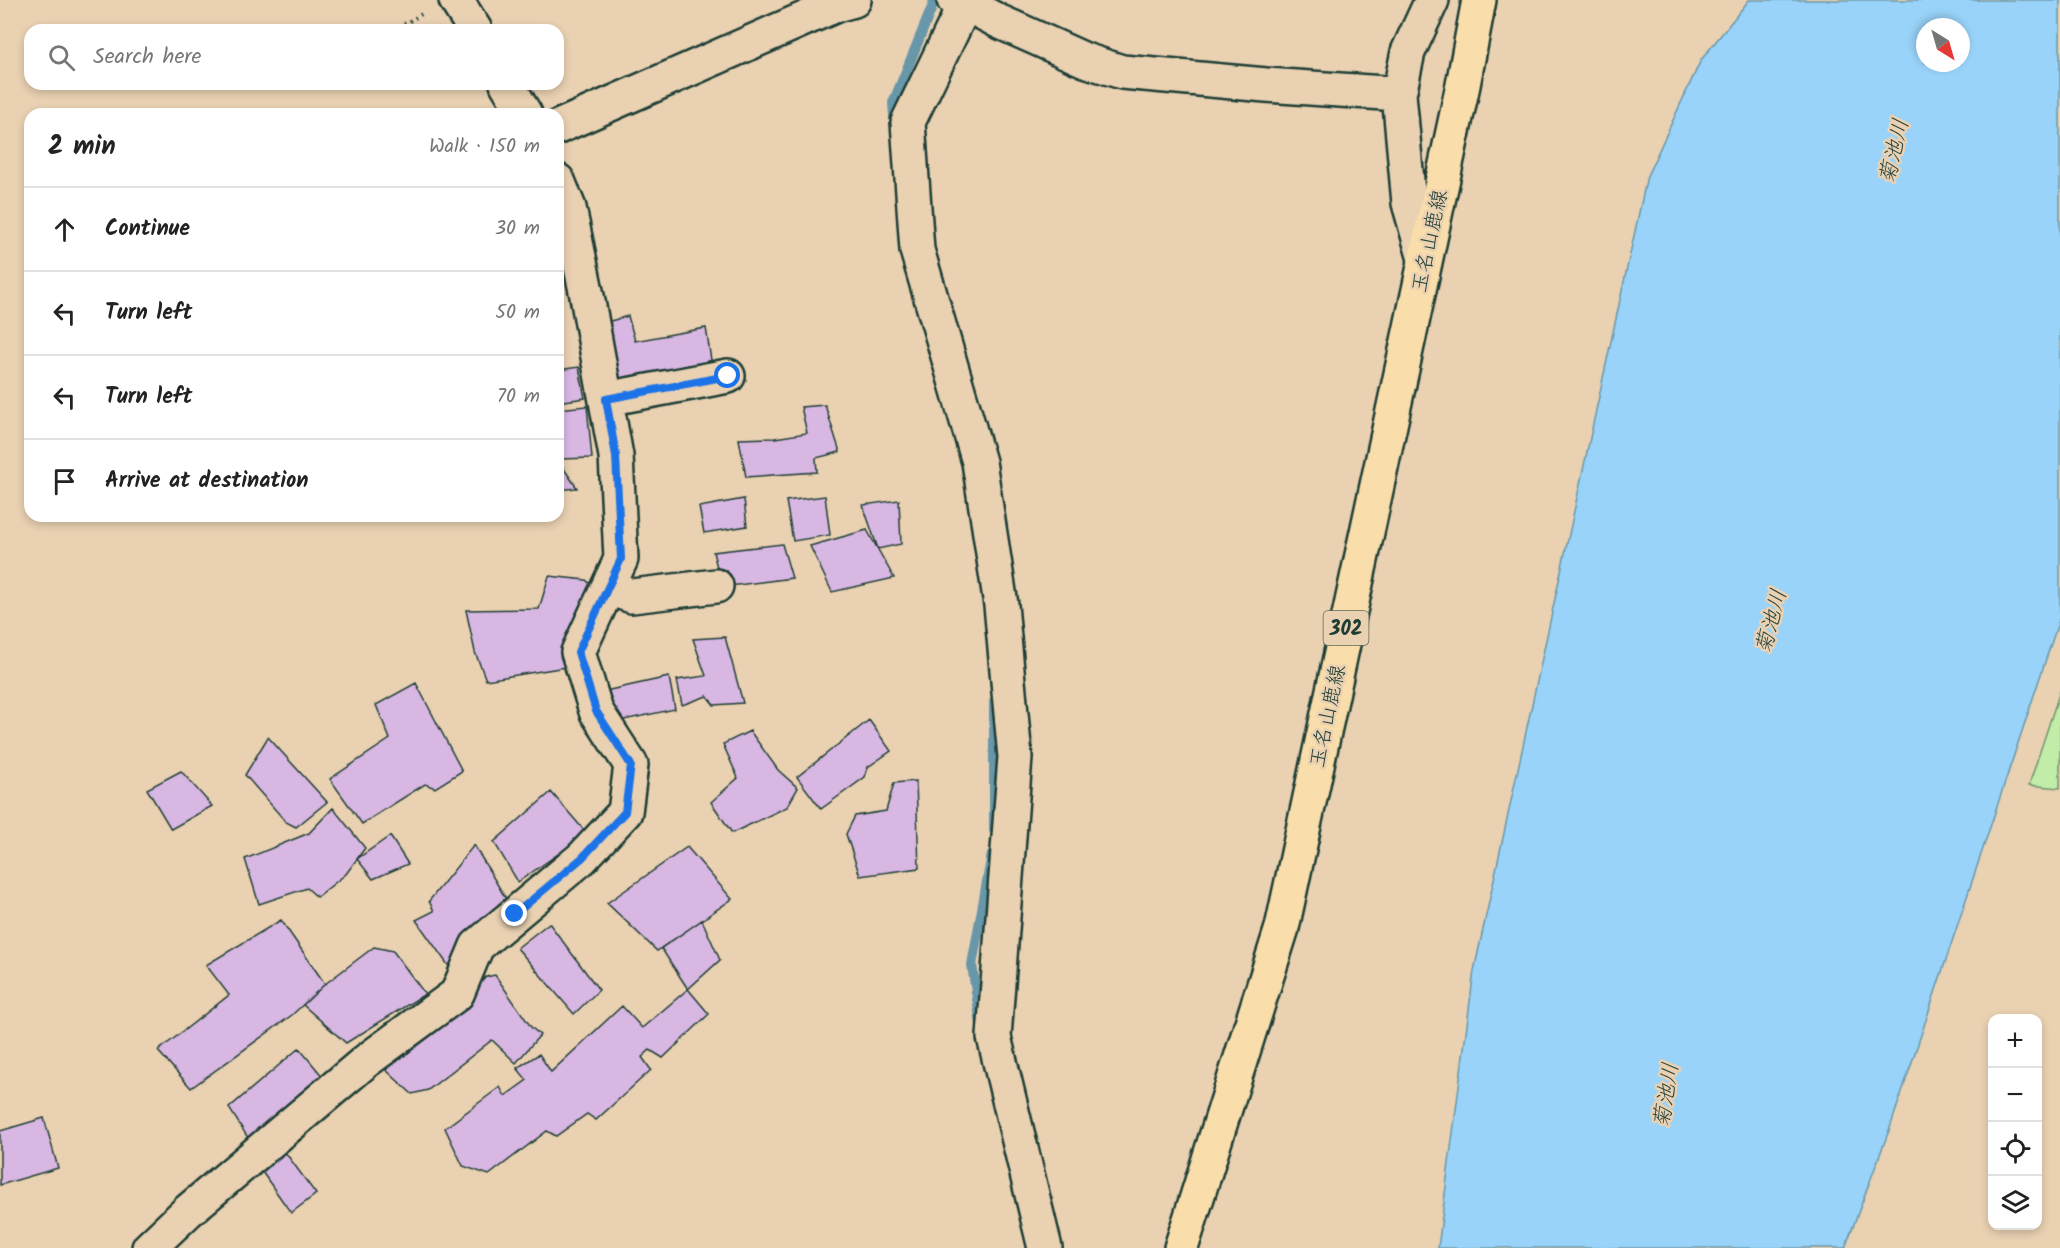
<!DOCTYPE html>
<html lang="en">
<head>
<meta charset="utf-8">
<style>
	body { margin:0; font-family:Kalam,"Klee One",sans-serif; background:#f6f6f6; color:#222 }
	.controls { position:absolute; right:18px; bottom:18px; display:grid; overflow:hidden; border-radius:12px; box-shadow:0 3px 9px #0003 }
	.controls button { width:54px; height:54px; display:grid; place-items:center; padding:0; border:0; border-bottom:2px solid #e0e0e0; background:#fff; color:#222; font:30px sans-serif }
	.compass { position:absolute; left:1916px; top:18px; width:54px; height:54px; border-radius:50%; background:#fff; box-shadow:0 3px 9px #0003; rotate:143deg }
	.stop { position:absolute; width:18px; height:18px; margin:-14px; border:4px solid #1a73e8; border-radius:50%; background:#fff }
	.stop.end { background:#1a73e8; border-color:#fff; box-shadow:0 2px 6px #0008 }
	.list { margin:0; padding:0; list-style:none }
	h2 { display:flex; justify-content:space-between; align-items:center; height:78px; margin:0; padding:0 24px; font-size:26px }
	h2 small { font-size:20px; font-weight:400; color:#767676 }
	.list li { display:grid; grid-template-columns:39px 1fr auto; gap:18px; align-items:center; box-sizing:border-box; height:84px; padding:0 24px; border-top:2px solid #e0e0e0 }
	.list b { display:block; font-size:22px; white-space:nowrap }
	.list em { font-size:20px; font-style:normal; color:#767676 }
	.icon { flex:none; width:33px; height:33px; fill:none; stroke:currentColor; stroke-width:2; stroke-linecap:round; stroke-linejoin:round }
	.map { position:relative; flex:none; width:2060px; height:1248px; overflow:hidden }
	.search { position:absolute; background:#fff; box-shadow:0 3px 9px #0003; left:24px; top:24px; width:540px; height:66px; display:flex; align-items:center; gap:15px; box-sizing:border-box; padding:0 21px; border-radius:18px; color:#767676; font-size:22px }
	.panel { position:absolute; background:#fff; box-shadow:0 3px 9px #0003; left:24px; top:108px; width:540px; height:414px; border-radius:18px }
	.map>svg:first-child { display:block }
	.green { fill:#c2eda9; stroke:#70956e; stroke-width:1.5 }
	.water { fill:#99d3f9; stroke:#6897aa; stroke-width:1.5; fill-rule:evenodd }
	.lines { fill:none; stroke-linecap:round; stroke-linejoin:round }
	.stream { stroke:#6897aa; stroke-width:10 }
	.building { fill:#d8b7e3; stroke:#1f3d34; stroke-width:1.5 }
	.minor-casing { stroke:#1f3d34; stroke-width:38 }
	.major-casing { stroke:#1f3d34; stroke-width:38 }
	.path { stroke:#1f3d34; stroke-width:4; stroke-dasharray:1.5 4.5; stroke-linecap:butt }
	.minor { stroke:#e9d1b2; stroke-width:33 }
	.major { stroke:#f9deab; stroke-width:33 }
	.route { stroke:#1a73e8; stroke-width:8 }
	.labels { text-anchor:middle; stroke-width:5; stroke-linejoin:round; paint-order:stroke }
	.shield { fill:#e9d1b2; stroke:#5c695a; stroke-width:1.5 }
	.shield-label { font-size:20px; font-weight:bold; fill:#1f3d34 }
	.street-label { font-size:21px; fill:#1f3d34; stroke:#e9d1b2 }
	.water-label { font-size:22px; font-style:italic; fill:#25443e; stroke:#e9d1b2 }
</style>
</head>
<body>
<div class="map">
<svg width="2060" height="1248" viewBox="0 0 2060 1248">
	<rect width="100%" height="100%" fill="#e9d1b2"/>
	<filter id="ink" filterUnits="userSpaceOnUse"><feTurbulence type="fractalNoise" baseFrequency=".0167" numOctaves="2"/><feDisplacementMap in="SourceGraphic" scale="12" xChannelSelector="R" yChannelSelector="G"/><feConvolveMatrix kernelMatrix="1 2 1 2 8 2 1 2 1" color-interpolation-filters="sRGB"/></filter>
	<g filter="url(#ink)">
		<path class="green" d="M2060 691V788L2029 785Z"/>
		<path class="water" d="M1749 0H2060V617L1891 1125 1845 1248H1438L1474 971 1647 176 1701 60ZM1925 27H1961V63H1925Z"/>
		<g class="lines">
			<path class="stream" d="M895 127 893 103 935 0
				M994 702V830
				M981 1025 972 965 992 854"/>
		</g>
		<path class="building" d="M628 316 635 341 706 328 713 373 615 390 600 324Z
			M579 367 585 398 558 402V370Z
			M825 405 840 452 816 458 817 472 746 477 739 439 775 438 807 433 801 407Z
			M587 406 592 458 560 459 558 451V409Z
			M558 460 577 488 558 490Z
			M825 496 830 535 793 541 786 501Z
			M744 499 747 526 704 533 699 507Z
			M899 500 901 544 878 549 863 505Z
			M867 530 894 578 832 592 810 546Z
			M782 544 792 578 722 587 713 552Z
			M549 576 586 580 598 591 578 665 486 680 475 652 466 610 539 609Z
			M725 637 743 703 714 705 707 696 682 705 677 680 706 676 693 639Z
			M669 677 675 709 615 722 596 693Z
			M416 683 462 771 435 788 425 784 362 824 330 779 390 739 376 705Z
			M869 720 891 751 868 767 865 777 821 809 797 777Z
			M750 731 778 770 798 788 787 807 732 833 711 802 738 778 723 744Z
			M268 737 327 802 296 827 286 822 245 775Z
			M181 771 212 806 171 829 147 789Z
			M916 781 919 868 860 876 846 834 855 816 886 811 894 783Z
			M551 792 596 844 572 866 561 852 518 882 494 842Z
			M333 808 365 848 346 874 317 897 307 888 259 904 245 859 309 833Z
			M390 836 408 864 373 879 357 859Z
			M474 845 515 914 450 968 416 920 434 911 429 901Z
			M687 847 732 899 657 951 607 903Z
			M281 920 325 984 292 1015 191 1088 158 1051 229 995 206 965Z
			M702 920 720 960 688 989 661 948Z
			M549 923 599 990 574 1014 517 948Z
			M374 947 393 951 425 994 346 1043 303 1005 325 984Z
			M495 975 531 1027 540 1035 516 1063 492 1040 428 1090 412 1094 386 1070 464 1010 462 1002 486 977Z
			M688 989 709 1014 663 1058 650 1050 642 1057 651 1070 596 1120 587 1114 556 1136 547 1131 489 1175 463 1166 445 1128 500 1087 505 1096 527 1080 517 1068 539 1054 551 1072 622 1006 642 1028Z
			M299 1048 333 1089 257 1152 229 1108Z
			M44 1118 58 1168 0 1185V1131Z
			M282 1148 316 1194 291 1213 260 1169Z"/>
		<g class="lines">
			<defs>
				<path id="minor" d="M456 0 475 30
					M954 0 966 4 998 21 1085 60 1122 72 1266 85 1399 94 1408 52 1432 0
					M967 0 908 122 917 250 979 462 1001 605 1015 757 994 1037 1045 1248
					M507 84 525 114
					M1399 94 1409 203 1425 259
					M558 127 836 5 854 0
					M606 399 728 376
					M608 588 632 596 716 586
					M149 1248 188 1211 366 1061 457 994 477 946 582 858 625 812 631 765 596 711 578 652 621 559 616 456 587 296 569 208 558 181"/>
				<path id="major" d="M1181 1248 1282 928 1463 85 1479 0"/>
			</defs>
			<use href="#minor" class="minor-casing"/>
			<use href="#major" class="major-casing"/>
			<path class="path" d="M394 30 425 12"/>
			<use href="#minor" class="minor"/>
			<use href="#major" class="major"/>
		</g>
	</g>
	<g class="lines" filter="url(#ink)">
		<path class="route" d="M515 914 582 858 625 812 631 765 596 711 578 652 621 559 616 456 606 399 728 376"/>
	</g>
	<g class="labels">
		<rect class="shield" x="1323.5" y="611" width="45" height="34" rx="4.5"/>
		<g class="shield-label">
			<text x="1346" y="635">302</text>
		</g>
		<g class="street-label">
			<text transform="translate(1429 241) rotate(-78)" y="7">玉名山鹿線</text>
			<text transform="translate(1327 716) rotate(-78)" y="7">玉名山鹿線</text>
		</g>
		<g class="water-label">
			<text transform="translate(1893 151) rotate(-77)" y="8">菊池川</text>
			<text transform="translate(1770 621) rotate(-75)" y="8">菊池川</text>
			<text transform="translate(1665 1095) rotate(-81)" y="8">菊池川</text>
		</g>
	</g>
</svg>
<div class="controls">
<button>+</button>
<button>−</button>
<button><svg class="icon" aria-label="locate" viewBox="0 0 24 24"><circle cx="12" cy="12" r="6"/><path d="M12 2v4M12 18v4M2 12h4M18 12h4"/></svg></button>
<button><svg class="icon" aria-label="layers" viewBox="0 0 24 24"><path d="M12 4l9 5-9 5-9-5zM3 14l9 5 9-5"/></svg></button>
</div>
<svg class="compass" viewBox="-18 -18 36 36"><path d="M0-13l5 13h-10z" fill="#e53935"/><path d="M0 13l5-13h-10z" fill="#767676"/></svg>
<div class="stop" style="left:728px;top:376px"></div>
<div class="stop end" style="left:515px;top:914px"></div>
<div class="search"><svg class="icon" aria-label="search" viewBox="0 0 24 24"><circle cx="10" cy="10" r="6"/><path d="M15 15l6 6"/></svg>Search here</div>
<section class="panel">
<h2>2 min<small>Walk · 150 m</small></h2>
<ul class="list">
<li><svg class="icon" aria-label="ahead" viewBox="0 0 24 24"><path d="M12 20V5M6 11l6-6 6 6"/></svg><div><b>Continue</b></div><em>30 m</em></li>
<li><svg class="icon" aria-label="left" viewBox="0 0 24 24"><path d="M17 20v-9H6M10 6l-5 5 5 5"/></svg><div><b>Turn left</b></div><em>50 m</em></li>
<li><svg class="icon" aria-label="left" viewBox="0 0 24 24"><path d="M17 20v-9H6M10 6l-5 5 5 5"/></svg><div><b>Turn left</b></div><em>70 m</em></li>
<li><svg class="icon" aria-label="arrive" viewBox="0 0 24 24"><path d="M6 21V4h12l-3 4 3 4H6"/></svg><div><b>Arrive at destination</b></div></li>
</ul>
</section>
</div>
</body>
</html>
